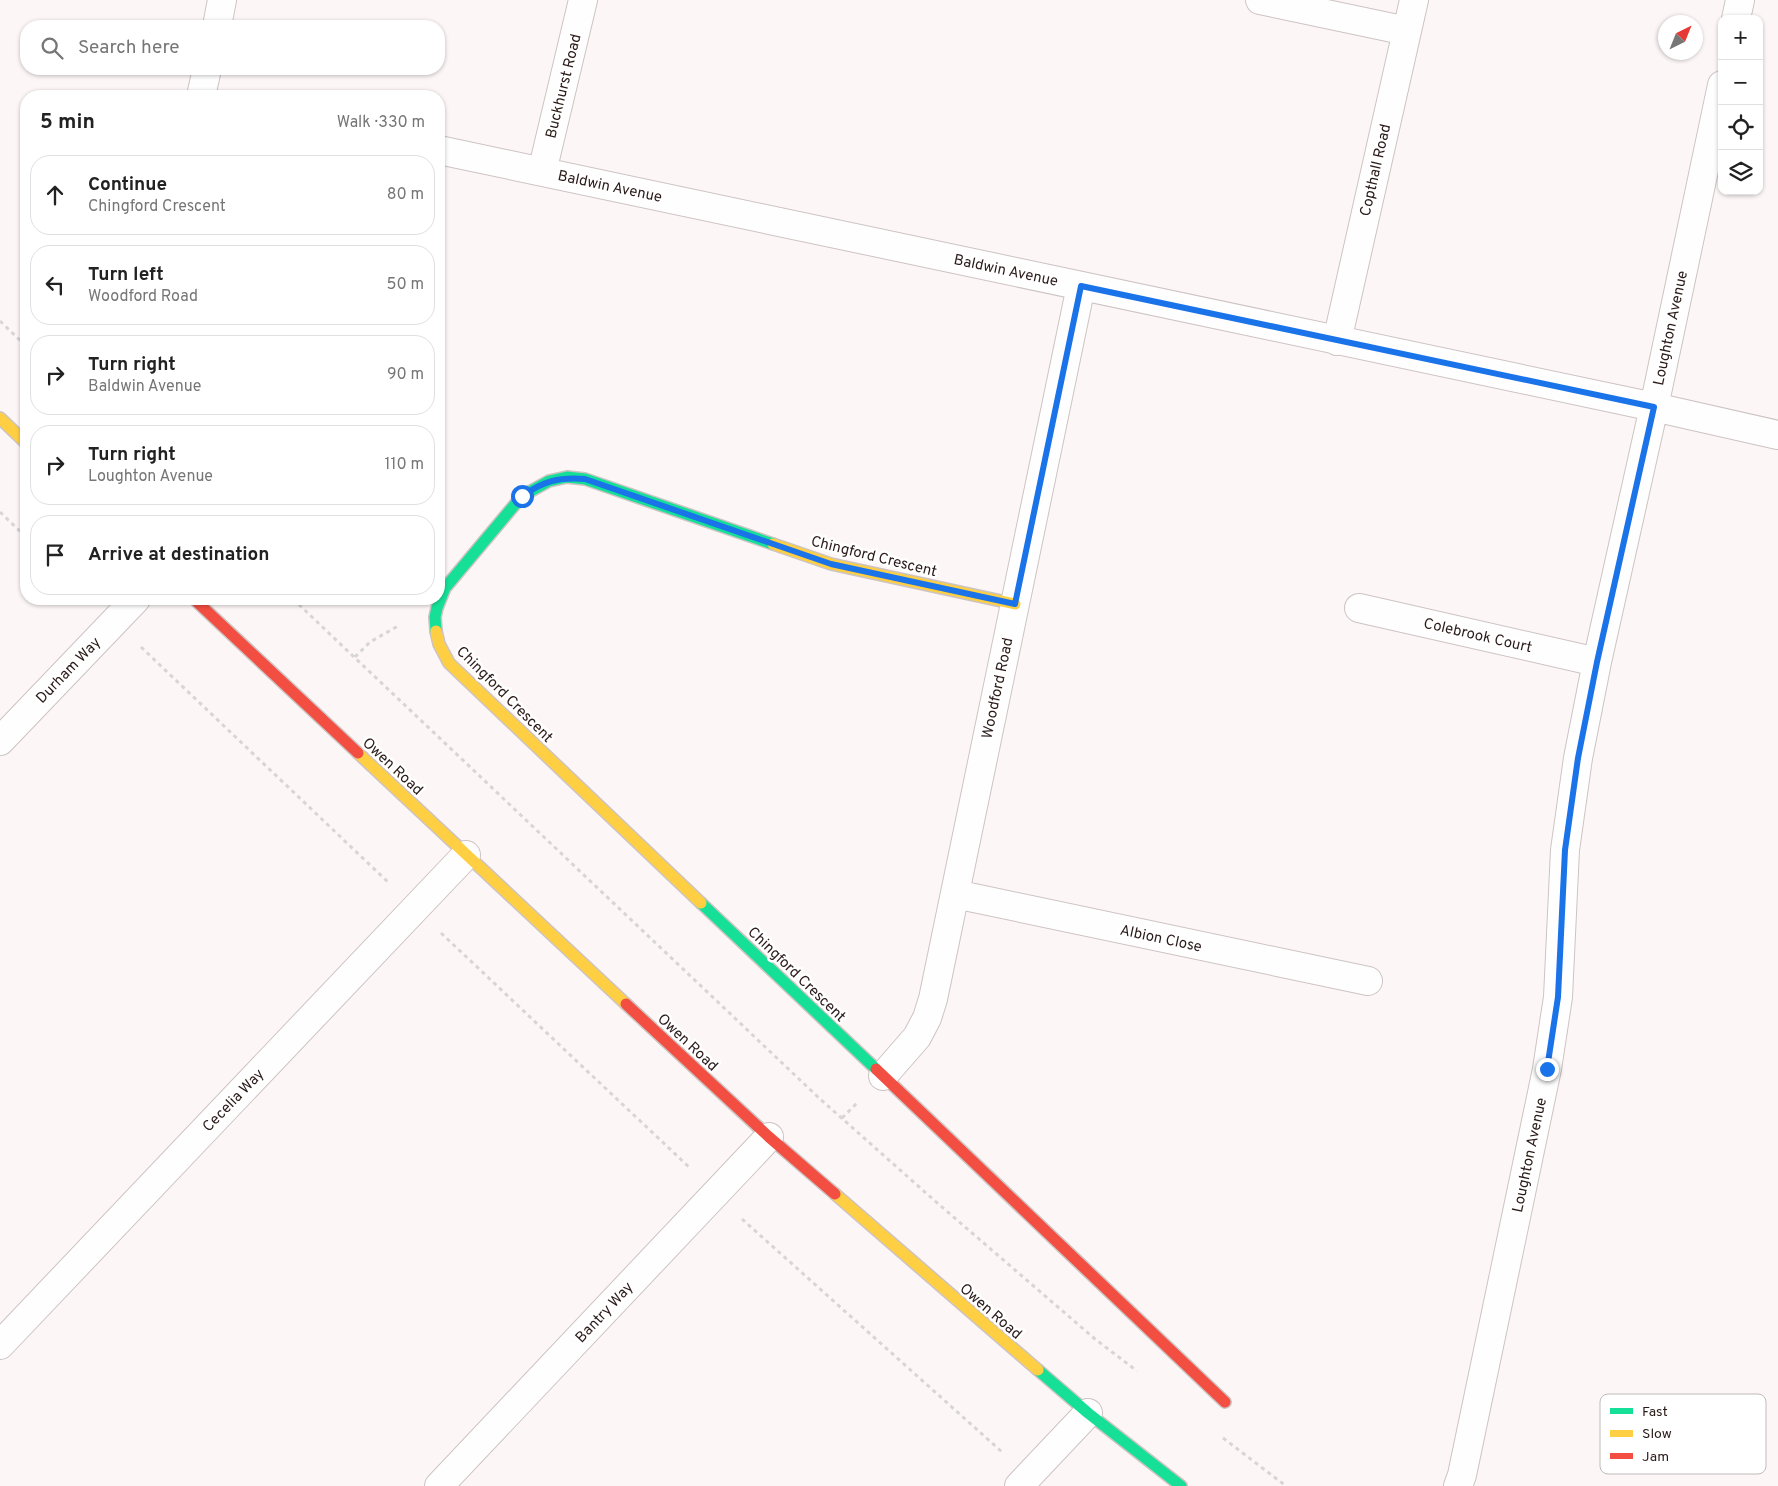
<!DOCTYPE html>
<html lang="en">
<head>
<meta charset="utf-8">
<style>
	body { margin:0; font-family:Overpass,sans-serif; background:#f6f6f6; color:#222 }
	.controls { position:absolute; right:15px; top:15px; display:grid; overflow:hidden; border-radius:10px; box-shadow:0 1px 4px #0004 }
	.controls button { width:45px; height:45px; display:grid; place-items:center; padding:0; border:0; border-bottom:1px solid #e0e0e0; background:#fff; color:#222; font:25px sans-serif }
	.compass { position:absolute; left:1658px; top:15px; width:45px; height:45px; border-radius:50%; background:#fff; box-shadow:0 1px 4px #0004; rotate:43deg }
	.stop { position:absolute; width:15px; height:15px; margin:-11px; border:4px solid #1a73e8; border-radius:50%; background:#fff }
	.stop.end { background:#1a73e8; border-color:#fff; box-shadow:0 1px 5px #0008 }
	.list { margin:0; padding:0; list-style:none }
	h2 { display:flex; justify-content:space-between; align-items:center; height:65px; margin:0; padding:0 20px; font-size:21px }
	h2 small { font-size:16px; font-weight:400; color:#767676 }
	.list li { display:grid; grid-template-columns:32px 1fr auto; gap:15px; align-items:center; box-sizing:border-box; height:80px; margin:0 10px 10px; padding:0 10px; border:1px solid #e0e0e0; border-radius:20px }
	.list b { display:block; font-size:19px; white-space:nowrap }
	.list p { margin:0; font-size:16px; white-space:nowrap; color:#767676 }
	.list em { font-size:16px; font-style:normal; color:#767676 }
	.icon { flex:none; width:28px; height:28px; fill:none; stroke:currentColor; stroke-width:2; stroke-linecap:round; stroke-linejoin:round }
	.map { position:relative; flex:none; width:1778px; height:1486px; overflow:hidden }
	.search { position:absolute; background:#fff; box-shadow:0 1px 4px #0004; left:20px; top:20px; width:425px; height:55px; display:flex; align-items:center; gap:12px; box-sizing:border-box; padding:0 18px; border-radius:20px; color:#767676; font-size:19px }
	.panel { position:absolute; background:#fff; box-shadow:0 1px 4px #0004; left:20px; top:90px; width:425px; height:515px; border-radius:20px }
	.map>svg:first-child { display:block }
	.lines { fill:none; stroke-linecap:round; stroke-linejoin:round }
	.street-casing { stroke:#cdc3c2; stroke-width:30 }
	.fast-casing { stroke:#cdc3c2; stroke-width:14 }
	.slow-casing { stroke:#cdc3c2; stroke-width:14 }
	.jam-casing { stroke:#cdc3c2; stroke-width:14 }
	.path { stroke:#d7d5d5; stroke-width:3; stroke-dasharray:4 4; stroke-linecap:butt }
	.street { stroke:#fffefe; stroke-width:28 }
	.fast { stroke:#16e098; stroke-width:11 }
	.slow { stroke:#ffcf43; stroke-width:11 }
	.jam { stroke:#f24e42; stroke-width:11 }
	.route { stroke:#1a73e8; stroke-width:6 }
	.labels { text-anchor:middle; stroke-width:5; stroke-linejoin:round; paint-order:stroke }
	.street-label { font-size:15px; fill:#2a1b19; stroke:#fff }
	.key { fill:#fff; stroke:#bfbbba; stroke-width:1 }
	.key-label { font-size:14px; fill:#2a1b19 }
</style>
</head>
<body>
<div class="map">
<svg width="1778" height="1486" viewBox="0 0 1778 1486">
	<rect width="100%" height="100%" fill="#fcf7f6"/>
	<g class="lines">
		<defs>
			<path id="street" d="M1260 0 1407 31
				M1736 19 1740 0
				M217 26 222 0
				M201 96 207 69
				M439 150 1654 407 1778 435
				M542 172 583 0
				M1337 341 1414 0
				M1359 608 1597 662
				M0 741 136 599
				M955 894 1368 981
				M883 1076 917 1037 927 1018 933 999 1081 286
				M0 1345 466 855
				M439 1486 769 1137
				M1019 1486 1088 1413
				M1458 1486 1462 1475 1547 1069 1558 997 1565 850 1578 758 1597 662 1654 407 1722 85"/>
			<path id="fast" d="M436 631 435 617 437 608 445 588 522 496 549 481 567 477 585 479 773 544
				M701 903 876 1069
				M1038 1370 1088 1413 1181 1486"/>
			<path id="slow" d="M0 418 26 443
				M773 544 831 564 1015 604
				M436 631 439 644 449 663 701 903
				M358 753 626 1004
				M835 1194 1038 1370"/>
			<path id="jam" d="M194 599 358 753
				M626 1004 769 1137 835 1194
				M876 1069 1225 1402"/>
		</defs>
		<use href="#street" class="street-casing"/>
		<use href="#fast" class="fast-casing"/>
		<use href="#slow" class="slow-casing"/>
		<use href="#jam" class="jam-casing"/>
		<path class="path" d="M0 321 26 346
			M0 512 26 537
			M293 599 819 1098 935 1201 1095 1339 1137 1371
			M141 647 390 884
			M355 657 370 642 398 626
			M441 933 691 1169
			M842 1118 858 1102
			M742 1219 1002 1452
			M1223 1438 1286 1486"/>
		<use href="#street" class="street"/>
		<use href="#fast" class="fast"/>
		<use href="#slow" class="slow"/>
		<use href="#jam" class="jam"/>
	</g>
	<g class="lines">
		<path class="route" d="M522 496C544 481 558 477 585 479L831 564 1015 604 1081 286 1654 407 1597 662 1578 758 1565 850 1558 997 1547 1069"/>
	</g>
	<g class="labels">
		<g class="street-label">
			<text transform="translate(563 86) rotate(-76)" y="5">Buckhurst Road</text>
			<text transform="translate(1375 170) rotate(-77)" y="5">Copthall Road</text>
			<text transform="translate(610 186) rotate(12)" y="5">Baldwin Avenue</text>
			<text transform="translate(1006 270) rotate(12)" y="5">Baldwin Avenue</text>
			<text transform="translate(1670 328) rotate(-78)" y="5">Loughton Avenue</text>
			<text transform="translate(874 556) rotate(14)" y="5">Chingford Crescent</text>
			<text transform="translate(1478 635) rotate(13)" y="5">Colebrook Court</text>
			<text transform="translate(68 670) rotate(-46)" y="5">Durham Way</text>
			<text transform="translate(997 688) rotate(-78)" y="5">Woodford Road</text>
			<text transform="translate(505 694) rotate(45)" y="5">Chingford Crescent</text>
			<text transform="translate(393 766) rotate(43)" y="5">Owen Road</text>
			<text transform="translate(1161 938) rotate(12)" y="5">Albion Close</text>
			<text transform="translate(797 974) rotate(44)" y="5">Chingford Crescent</text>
			<text transform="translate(688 1042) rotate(43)" y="5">Owen Road</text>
			<text transform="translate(233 1100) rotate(-46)" y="5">Cecelia Way</text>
			<text transform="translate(1529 1155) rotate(-78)" y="5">Loughton Avenue</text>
			<text transform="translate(991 1311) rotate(41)" y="5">Owen Road</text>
			<text transform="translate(604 1312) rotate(-47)" y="5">Bantry Way</text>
		</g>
	</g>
	<rect x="1600" y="1394" width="166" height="80" rx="8" class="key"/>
	<rect x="1610" y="1408" width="23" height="6" fill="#16e098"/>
	<rect x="1610" y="1430" width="23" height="7" fill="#ffcf43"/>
	<rect x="1610" y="1453" width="23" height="6" fill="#f24e42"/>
	<g class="key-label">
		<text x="1642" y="1416">Fast</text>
		<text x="1642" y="1438">Slow</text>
		<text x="1642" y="1461">Jam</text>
	</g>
</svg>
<div class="controls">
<button>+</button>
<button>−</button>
<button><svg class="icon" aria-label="locate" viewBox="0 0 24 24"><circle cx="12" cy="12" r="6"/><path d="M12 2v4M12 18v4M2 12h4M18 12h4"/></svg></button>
<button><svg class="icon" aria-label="layers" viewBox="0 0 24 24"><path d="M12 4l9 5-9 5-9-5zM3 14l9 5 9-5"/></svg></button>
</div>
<svg class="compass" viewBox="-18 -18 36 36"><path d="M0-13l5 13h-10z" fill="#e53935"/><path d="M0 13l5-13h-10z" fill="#767676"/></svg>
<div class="stop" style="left:522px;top:496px"></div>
<div class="stop end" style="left:1547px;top:1069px"></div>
<div class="search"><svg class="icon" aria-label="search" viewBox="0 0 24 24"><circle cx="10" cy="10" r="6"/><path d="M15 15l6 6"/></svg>Search here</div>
<section class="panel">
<h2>5 min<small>Walk · 330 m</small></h2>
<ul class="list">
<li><svg class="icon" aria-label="ahead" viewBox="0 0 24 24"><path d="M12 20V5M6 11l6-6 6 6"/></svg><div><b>Continue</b><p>Chingford Crescent</p></div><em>80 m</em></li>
<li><svg class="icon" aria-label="left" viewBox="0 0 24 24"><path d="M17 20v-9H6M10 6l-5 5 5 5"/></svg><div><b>Turn left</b><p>Woodford Road</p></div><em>50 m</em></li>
<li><svg class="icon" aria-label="right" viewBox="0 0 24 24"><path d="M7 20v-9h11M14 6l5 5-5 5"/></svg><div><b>Turn right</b><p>Baldwin Avenue</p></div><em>90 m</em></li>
<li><svg class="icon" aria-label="right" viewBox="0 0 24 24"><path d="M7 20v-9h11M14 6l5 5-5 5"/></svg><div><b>Turn right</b><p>Loughton Avenue</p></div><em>110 m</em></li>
<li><svg class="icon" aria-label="arrive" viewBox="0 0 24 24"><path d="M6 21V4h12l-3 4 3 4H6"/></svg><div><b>Arrive at destination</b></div></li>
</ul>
</section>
</div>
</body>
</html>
